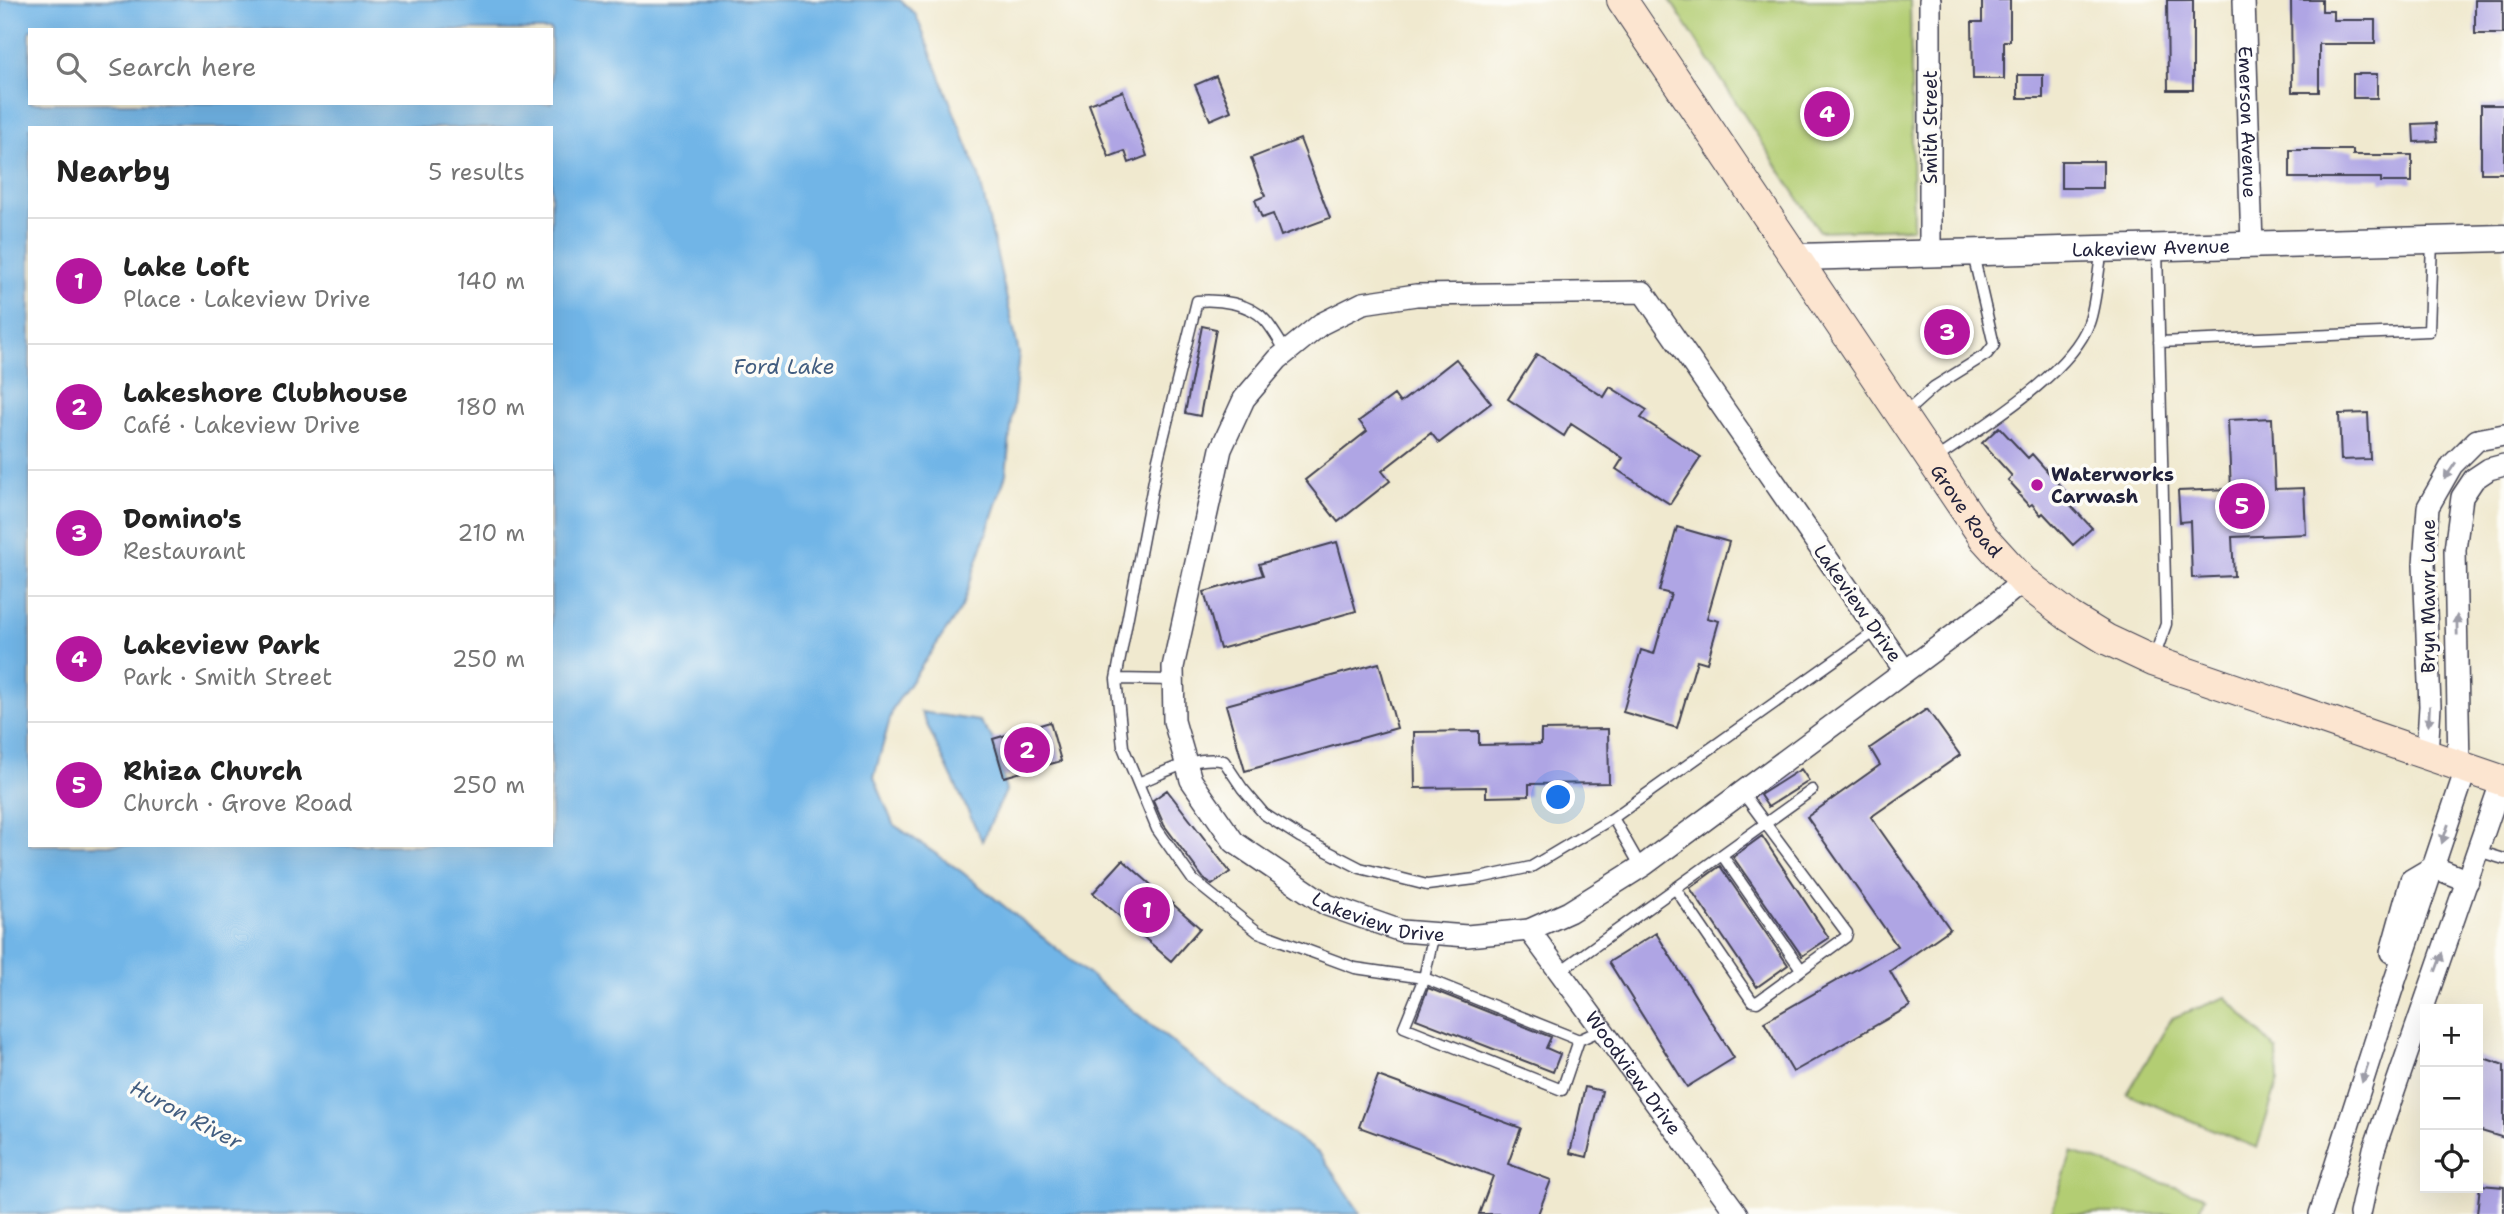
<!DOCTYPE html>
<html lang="en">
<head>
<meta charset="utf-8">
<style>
	body { margin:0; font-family:"Shantell Sans",sans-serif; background:#f2f2f2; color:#222 }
	.controls { position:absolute; right:21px; bottom:21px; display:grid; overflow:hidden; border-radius:0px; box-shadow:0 7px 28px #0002 }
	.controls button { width:63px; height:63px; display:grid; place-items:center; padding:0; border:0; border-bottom:2px solid #e0e0e0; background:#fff; color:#222; font:35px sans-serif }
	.you { position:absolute; left:1559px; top:798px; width:24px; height:24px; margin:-18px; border:5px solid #fff; border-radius:50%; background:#1a73e8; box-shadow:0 0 0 10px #1a73e833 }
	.badge { display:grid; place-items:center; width:46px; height:46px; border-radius:50%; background:#b5179e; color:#fff; font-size:23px; font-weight:700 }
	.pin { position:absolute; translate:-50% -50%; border:4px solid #fff; box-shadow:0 2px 7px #0006 }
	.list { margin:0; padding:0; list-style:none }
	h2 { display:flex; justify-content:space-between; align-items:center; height:91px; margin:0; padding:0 28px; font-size:30px }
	h2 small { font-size:23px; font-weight:400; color:#767676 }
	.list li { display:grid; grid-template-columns:46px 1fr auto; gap:21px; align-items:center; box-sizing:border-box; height:126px; padding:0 28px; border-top:2px solid #e0e0e0 }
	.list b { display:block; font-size:26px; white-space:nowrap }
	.list p { margin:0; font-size:23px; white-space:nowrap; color:#767676 }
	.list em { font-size:23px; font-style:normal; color:#767676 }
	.icon { flex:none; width:38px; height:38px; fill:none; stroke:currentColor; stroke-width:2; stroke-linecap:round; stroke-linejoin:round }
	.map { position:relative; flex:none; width:2504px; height:1214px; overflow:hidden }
	.search { position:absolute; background:#fff; box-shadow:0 7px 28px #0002; left:28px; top:28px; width:525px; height:77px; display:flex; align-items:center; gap:18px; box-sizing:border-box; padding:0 24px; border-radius:0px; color:#767676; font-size:26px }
	.panel { position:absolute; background:#fff; box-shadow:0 7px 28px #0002; left:28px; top:126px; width:525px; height:721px; border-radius:0px }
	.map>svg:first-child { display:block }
	.green { fill:#b3cd73; stroke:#6a7857; stroke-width:2 }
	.water { fill:#71b5e7; stroke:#4a6c91; stroke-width:2; fill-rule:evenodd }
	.building { fill:#afa5e4 }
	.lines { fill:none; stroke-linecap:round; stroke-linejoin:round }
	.service-casing { stroke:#414051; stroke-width:13 }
	.minor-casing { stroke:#414051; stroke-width:24 }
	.tertiary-casing { stroke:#414051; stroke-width:29 }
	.secondary-casing { stroke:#414051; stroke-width:32 }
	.service { stroke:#fff; stroke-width:10 }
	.minor { stroke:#fff; stroke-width:21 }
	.tertiary { stroke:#fff; stroke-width:26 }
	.secondary { stroke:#fce5d0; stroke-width:30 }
	.oneway { fill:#9c9ca7 }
	.poi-dot { fill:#b5179e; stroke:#fdfcf7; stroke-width:2.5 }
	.labels { text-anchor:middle; stroke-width:7; stroke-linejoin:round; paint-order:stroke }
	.street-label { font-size:19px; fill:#22223b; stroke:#fdfcf7 }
	.poi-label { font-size:19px; font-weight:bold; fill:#22223b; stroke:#fdfcf7; text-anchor:start }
	.water-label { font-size:21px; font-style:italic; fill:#425d80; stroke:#fdfcf7 }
</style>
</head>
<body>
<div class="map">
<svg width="2504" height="1214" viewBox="0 0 2504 1214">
	<rect width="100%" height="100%" fill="#fdfcf7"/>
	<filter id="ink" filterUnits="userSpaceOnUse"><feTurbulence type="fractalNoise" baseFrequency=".0143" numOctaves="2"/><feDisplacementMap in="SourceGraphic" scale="14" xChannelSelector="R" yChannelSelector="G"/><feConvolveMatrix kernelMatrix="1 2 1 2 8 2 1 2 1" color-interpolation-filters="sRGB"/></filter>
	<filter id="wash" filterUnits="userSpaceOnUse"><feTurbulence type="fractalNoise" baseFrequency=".00686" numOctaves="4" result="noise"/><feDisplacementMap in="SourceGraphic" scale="28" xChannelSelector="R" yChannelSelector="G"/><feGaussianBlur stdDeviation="1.57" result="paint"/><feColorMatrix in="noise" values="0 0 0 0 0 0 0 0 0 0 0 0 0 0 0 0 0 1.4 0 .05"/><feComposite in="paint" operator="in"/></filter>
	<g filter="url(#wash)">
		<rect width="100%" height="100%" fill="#f0e9cf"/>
		<path class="green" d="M1670 0H1910L1913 228 1819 231Z
			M2226 997 2277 1051 2278 1081 2257 1148 2127 1094 2172 1018Z
			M2072 1152 2205 1197 2199 1214H2051Z"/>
		<path class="water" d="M0 0H900L916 15 979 176 1019 353 1006 474 962 607 893 708 874 777 893 824 962 872 1230 1089 1320 1154 1361 1214H0ZM30 30H551V103H30ZM30 128H551V845H30Z
			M921 712 979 721 993 739 1006 791 982 841Z"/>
		<g id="blocks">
			<path class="building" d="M1982 0H2010V41H2004V79H1973L1972 22H1982Z
				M2167 0H2193V90H2168Z
				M2291 0H2322V11H2333V20H2375V44H2319V92H2292Z
				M2475 0H2503V34H2475Z
				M2353 74H2377V98H2353Z
				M2018 75H2043V98H2018Z
				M1216 76 1231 111 1210 120 1195 85Z
				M1123 91 1147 156 1129 163 1125 151 1109 157 1089 104Z
				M2481 105H2504V173H2481Z
				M2436 123 2437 141 2414 142 2413 124Z
				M1300 139 1330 218 1281 236 1273 214 1262 218 1255 200 1265 196 1251 158Z
				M2290 150H2353V155H2412V182H2381V178H2290Z
				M2061 161H2103V188H2061Z
				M1950 310 1968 337 1948 351H1932L1928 343 1931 328 1928 324Z
				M1202 326 1216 329 1200 416 1185 413Z
				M1537 354 1604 397 1610 387 1647 410 1641 418 1701 457 1670 504 1616 469 1623 458 1571 424 1564 436 1508 399Z
				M1456 359 1491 403 1439 443 1431 433 1382 471 1390 481 1338 522 1305 480 1367 431 1359 421 1394 395 1400 403Z
				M2368 413 2370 459 2341 460 2339 414Z
				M2272 418 2275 489 2304 488 2306 534 2232 537 2234 576 2192 578 2190 521 2180 522 2178 491 2231 489 2228 420Z
				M1999 427 2028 458 2032 454 2065 491 2061 495 2092 528 2073 545 2043 513 2041 515 2032 504 2029 506 2018 494 2020 493 2008 480 2012 476 1982 443Z
				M1677 527 1729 542 1707 618 1719 621 1707 663 1697 660 1677 728 1623 712 1641 650 1654 654 1671 594 1659 591Z
				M1337 542 1356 611 1220 649 1204 592 1263 575 1259 564Z
				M1379 663 1397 728 1245 771 1226 705Z
				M1927 709 1960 755 1871 817 1950 929 1890 971 1910 1006 1793 1072 1764 1022 1897 946 1807 817 1880 765 1870 748Z
				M1050 722 1061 761 1004 777 993 739Z
				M1608 729 1609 783 1529 784V796L1486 797V787L1415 788 1414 732 1479 731V745L1541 744V730Z
				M1801 769 1809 781 1768 807 1760 795Z
				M1167 790 1230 872 1212 885 1204 879 1164 825 1153 800Z
				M1762 836 1829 938 1802 956 1733 857Z
				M1123 860 1200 928 1171 961 1093 893Z
				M1720 866 1788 965 1757 987 1690 888Z
				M1656 933 1734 1058 1687 1087 1609 962Z
				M1428 988 1551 1037 1546 1048 1560 1054 1553 1072 1416 1019Z
				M2478 1056 2504 1065V1138L2478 1130Z
				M1378 1076 1521 1128 1508 1164 1551 1180 1538 1214H1479L1493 1176 1359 1127Z
				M1585 1087 1602 1091 1587 1157 1570 1153Z
				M2480 1185 2504 1187V1214H2477Z"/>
		</g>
	</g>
	<g filter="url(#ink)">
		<use href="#blocks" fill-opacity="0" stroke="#414051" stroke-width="2"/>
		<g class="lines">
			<defs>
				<path id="service" d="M2159 342 2429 331 2432 240
					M1287 353C1280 342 1273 329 1265 320 1250 303 1218 299 1197 301L1158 459 1116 679 1123 747 1157 829 1193 880 1258 932 1355 968 1424 978 1404 1027 1562 1090 1579 1040
					M1904 414 1934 387 1987 354 1994 345 1973 254
					M1934 460C1979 428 2070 375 2089 323 2096 304 2098 271 2102 250
					M2154 658 2166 624 2157 248
					M1116 679 1173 680
					M1138 783C1164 773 1196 754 1224 761L1242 788 1264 814 1300 837 1360 868 1427 885 1475 879 1531 867 1613 818 1877 630
					M1613 818 1641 867
					M2478 851 2504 859
					M1722 855 1801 969
					M1675 888 1752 1001 1757 1002 1846 937 1847 933 1742 792
					M1434 933 1424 978 1579 1040 1601 1030
					M1559 972 1812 790"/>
				<g id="minor">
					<path d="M1930 0V253"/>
					<path id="s1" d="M2244 0 2252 245"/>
					<path id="s2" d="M1905 671 1643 292 1416 295 1363 303 1321 324 1278 359 1244 399 1221 449 1173 667 1174 721 1191 780 1234 842 1327 905 1401 931 1467 936 1529 930 1569 912 1644 865 1988 610 2023 581"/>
					<path d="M2427 754 2430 706 2424 564 2428 507 2452 465 2477 440 2504 435"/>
					<path d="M2459 767 2455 550 2462 497 2474 479 2489 469 2504 465"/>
					<path id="s3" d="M1529 930 1737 1214"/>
					<path d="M2391 952 2411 880 2433 867 2468 881"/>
					<path d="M2320 1214 2391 992 2466 769"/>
					<path d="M2360 1214 2374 1149 2502 780"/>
				</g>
				<g id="tertiary">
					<path id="s4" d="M1797 257 2504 238"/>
				</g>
				<g id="secondary">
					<path id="s5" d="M1622 0 1984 538 2023 581 2070 617 2106 639 2153 661 2504 781"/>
				</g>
			</defs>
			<use href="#service" class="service-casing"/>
			<use href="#minor" class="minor-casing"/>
			<use href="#tertiary" class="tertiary-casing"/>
			<use href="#secondary" class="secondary-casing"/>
			<use href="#service" class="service"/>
			<use href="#minor" class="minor"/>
			<use href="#tertiary" class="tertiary"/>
			<use href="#secondary" class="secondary"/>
		</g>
		<defs><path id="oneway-solid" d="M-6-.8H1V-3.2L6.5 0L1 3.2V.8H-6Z" transform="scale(1.75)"/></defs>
		<g class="oneway">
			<use href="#oneway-solid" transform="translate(2450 471) rotate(124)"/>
			<use href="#oneway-solid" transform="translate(2457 625) rotate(-91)"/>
			<use href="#oneway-solid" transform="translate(2429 716) rotate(93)"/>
			<use href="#oneway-solid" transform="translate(2445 834) rotate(109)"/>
			<use href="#oneway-solid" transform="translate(2439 962) rotate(-70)"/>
			<use href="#oneway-solid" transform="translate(2365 1073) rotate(108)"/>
		</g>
	</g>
	<circle class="poi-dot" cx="2037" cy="485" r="7"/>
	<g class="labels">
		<g class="street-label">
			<text dy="7" stroke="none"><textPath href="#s1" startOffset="122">Emerson Avenue</textPath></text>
			<text transform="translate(1930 127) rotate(-90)" y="7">Smith Street</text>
			<text dy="7" stroke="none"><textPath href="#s4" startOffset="354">Lakeview Avenue</textPath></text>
			<text dy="7" stroke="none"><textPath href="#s5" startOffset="616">Grove Road</textPath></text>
			<text transform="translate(2428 596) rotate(-90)" y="7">Bryn Mawr Lane</text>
			<text transform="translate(1858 603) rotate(55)" y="7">Lakeview Drive</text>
			<text dy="7" stroke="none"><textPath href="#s2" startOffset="1531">Lakeview Drive</textPath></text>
			<text dy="7" stroke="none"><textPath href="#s3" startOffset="177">Woodview Drive</textPath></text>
		</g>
		<g class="poi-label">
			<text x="2051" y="481">Waterworks<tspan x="2051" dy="22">Carwash</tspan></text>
		</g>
		<g class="water-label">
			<text x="784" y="374">Ford Lake</text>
			<text transform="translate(186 1115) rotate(28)" y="7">Huron River</text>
		</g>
	</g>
</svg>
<div class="controls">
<button>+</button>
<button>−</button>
<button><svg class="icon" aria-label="locate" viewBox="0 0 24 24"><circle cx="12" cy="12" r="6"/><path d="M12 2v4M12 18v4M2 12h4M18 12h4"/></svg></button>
</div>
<div class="you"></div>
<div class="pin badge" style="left:1147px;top:910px">1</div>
<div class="pin badge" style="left:1027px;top:750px">2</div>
<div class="pin badge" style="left:1947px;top:332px">3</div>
<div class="pin badge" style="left:1827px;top:114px">4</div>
<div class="pin badge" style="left:2242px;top:506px">5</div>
<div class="search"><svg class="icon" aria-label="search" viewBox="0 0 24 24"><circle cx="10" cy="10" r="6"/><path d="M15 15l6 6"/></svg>Search here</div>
<section class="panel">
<h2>Nearby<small>5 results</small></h2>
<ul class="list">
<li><span class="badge">1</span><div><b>Lake Loft</b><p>Place · Lakeview Drive</p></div><em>140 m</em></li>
<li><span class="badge">2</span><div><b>Lakeshore Clubhouse</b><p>Café · Lakeview Drive</p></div><em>180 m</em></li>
<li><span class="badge">3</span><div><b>Domino's</b><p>Restaurant</p></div><em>210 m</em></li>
<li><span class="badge">4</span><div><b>Lakeview Park</b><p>Park · Smith Street</p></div><em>250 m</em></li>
<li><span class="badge">5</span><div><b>Rhiza Church</b><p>Church · Grove Road</p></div><em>250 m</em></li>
</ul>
</section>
</div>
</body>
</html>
